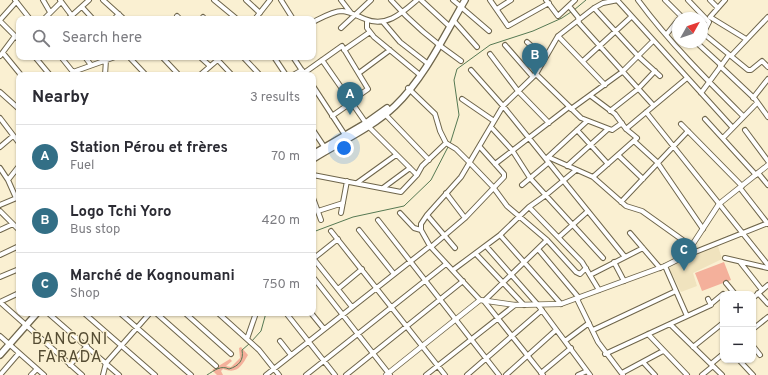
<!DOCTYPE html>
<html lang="en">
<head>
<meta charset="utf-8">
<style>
	body { margin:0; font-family:Overpass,sans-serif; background:#f2f2f3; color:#2b2b33 }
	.controls { position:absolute; right:12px; bottom:12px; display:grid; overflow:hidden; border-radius:8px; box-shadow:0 1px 3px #0004 }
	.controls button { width:36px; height:36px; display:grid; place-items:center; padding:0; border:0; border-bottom:1px solid #e1e1e2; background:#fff; color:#2b2b33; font:20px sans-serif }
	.compass { position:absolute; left:672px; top:12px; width:36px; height:36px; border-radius:50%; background:#fff; box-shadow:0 1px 3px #0004; rotate:50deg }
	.you { position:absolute; left:344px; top:148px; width:14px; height:14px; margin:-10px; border:3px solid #fff; border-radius:50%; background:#1a73e8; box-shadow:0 0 0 6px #1a73e833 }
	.badge { display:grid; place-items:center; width:26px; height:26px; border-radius:50%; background:#336f86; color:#fff; font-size:13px; font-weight:700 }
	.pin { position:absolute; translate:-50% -33px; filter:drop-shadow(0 1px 2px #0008) }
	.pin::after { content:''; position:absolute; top:21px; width:14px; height:12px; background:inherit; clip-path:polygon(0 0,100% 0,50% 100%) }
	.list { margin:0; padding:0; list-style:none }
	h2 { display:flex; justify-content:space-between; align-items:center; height:52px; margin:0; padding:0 16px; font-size:17px }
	h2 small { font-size:13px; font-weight:400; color:#7c7c81 }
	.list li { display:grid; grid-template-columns:26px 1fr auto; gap:12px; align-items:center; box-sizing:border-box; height:64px; padding:0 16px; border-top:1px solid #e1e1e2 }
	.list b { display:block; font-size:15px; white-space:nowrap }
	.list p { margin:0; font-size:13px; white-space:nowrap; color:#7c7c81 }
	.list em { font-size:13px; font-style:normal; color:#7c7c81 }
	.icon { flex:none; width:22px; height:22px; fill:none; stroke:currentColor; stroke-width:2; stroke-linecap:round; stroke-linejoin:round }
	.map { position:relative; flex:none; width:768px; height:375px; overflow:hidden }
	.search { position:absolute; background:#fff; box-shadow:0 1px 3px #0004; left:16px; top:16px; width:300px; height:44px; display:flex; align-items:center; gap:10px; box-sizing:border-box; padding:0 14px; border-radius:8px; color:#7c7c81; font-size:15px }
	.panel { position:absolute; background:#fff; box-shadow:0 1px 3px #0004; left:16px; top:72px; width:300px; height:244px; border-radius:8px }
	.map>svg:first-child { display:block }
	.built { fill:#f0e3be }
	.green { fill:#f4b09b }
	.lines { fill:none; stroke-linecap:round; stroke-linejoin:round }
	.stream { stroke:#567953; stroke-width:1 }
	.minor-casing { stroke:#6e654b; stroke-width:6 }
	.tertiary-casing { stroke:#6e654b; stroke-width:6 }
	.secondary-casing { stroke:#6e654b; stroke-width:8 }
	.minor { stroke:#fff; stroke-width:4 }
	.tertiary { stroke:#fff; stroke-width:4.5 }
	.secondary { stroke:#fff; stroke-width:5.5 }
	.labels { text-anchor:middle; stroke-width:3; stroke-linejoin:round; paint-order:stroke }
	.quarter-label { font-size:16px; letter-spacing:1px; fill:#554c33; stroke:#faf0d2 }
</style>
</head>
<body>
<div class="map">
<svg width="768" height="375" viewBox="0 0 768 375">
	<rect width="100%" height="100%" fill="#faf0d2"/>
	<path class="built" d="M718 246 722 259 693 273 697 286 681 292 669 268 693 255Z"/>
	<path class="green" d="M724 262 731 280 702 291 695 273Z
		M241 347 248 355C241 367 237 374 223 369L221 371 223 375H217L212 370 230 359 232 361 226 366 231 367 240 358 239 348Z"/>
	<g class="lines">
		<path class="stream" d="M574 10 586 0
			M450 144 459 115 454 80 457 69 490 45 533 31 562 18 571 12
			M313 232 353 217 404 206 431 180 448 147
			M251 342 261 331 266 313
			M207 375C215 370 221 365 229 369 239 366 244 360 242 350L249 344"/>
		<defs>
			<path id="minor" d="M15 0 30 19
				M43 0 50 12
				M60 0 72 16
				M103 0 124 19
				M214 0 237 19
				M246 0 260 13
				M281 0 293 19
				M341 0 351 13
				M391 0C412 24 435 43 461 61
				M421 0 448 25
				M453 0 459 5
				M490 0 508 26 549 3
				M546 0 558 16 575 0
				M617 0 732 127
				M638 0C669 42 706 79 743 116
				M665 0 683 18
				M688 0 709 22 702 36
				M710 0 718 8
				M569 6 578 17 579 23 653 105
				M82 7 93 19
				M461 7 489 31
				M594 8 638 56 660 76
				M497 9 511 0
				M177 16 180 19
				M203 17 205 19
				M710 17 746 39
				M710 17 725 0
				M44 19 61 2
				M68 19 89 0
				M114 19 119 14
				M255 19 270 0
				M0 20 16 2
				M367 20V28L374 37 420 75
				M0 21 19 40
				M454 21 477 47
				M313 22C321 18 333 11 342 11 351 12 357 16 365 19 386 28 402 13 417 0
				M383 22 400 42 427 63
				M341 28 371 0
				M704 34 748 70H751L762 61 768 67
				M666 35 678 20
				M558 36 605 85
				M527 42 545 58
				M696 42 721 65
				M505 45 533 77
				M344 50 370 32
				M3 53 21 75
				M490 54 518 91 549 123
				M0 56 15 36
				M731 56 768 17
				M35 57 50 75
				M61 57 73 72
				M85 57 91 65
				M129 57 146 75
				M162 57 179 75
				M200 57 210 66
				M215 57 232 75
				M243 57 260 75
				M274 57 286 75
				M293 57 305 75
				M322 60 368 126 417 175
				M583 61 631 17
				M720 66 755 99 768 117
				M471 70 503 106 625 257
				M304 73 342 46 368 89 351 101
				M359 73 390 50
				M536 74 581 118 612 130 622 123
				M72 75 73 72 115 57
				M105 75 106 60
				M200 75 221 57
				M293 75 302 70
				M313 86 345 135
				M0 92 19 109
				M701 93 729 55
				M591 96 615 114 626 129 637 138 593 177
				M753 98 768 79
				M462 99 494 121
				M571 109 622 72 653 41
				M610 111 638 89 655 71
				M646 112 768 265
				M384 113 429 160
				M332 116 352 102
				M0 118 19 143
				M705 119 756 175
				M681 124 742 186
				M491 127 512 150 530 178 603 258
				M626 129 687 78
				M313 130 325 148
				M577 130 608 164
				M745 130 768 161
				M723 138 757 103
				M634 141 657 162 703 229
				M446 143 456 149 470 163 493 187 507 206 547 240 576 272 580 274 586 268
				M0 147 13 136
				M618 155 643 179
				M548 157 593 177 626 206 642 211 691 246
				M547 158 587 121
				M495 164 569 107
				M567 166 608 129
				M0 168 8 180 19 166
				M758 173 768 185
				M313 175 401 192 417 175 422 166 446 143 440 131 435 114 408 88
				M8 180 16 198
				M357 183 396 155
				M522 185 548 163
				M383 188 410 168
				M740 188 768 224
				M446 193 465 218
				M313 198 321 220
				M621 202 688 131
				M0 205 19 197
				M529 207 582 262 599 290
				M0 211 19 230
				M318 211 343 203
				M341 213 347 181
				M400 213 414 228 421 230
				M427 215 455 248
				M378 220 499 375
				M0 230 13 224
				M359 230 394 274
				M331 231 445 375
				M630 233 660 268
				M500 235 561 304
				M559 237 588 211
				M486 246 538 305 590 375
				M431 247 465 218 504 177V174L480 147
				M538 249 579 298
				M476 254 524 305
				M0 255 19 246
				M685 256 768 223
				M313 258 352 307
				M725 258 768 268
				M313 259 338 239
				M614 262 624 281
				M740 262 762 290
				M665 266 687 316
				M453 270 500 235 529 207 546 195 576 170
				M590 275 643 248
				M0 277 19 269
				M313 277 390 375
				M726 283 735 294
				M338 289 362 269
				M758 293 768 304
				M753 298 768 285
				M577 299 598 342 623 375
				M480 300 430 246 421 230V224L427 215 461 177 503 106 536 74 558 36 594 8 603 3 618 0
				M0 302 82 375
				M0 302 19 293
				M711 304 723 294
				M48 313 119 375
				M84 313 155 375
				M120 313 191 375
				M156 313 216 366
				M185 313 231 354
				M218 313 259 350 279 375
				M286 313 335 375
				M311 313 324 329
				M670 324 722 375
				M753 329 768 317
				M593 330 676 291
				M648 334 687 375
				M0 336 44 375
				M247 339 256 313
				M280 341 291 355
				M565 341 589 323
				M753 346 760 355
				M693 347 723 323
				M605 354 711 305 708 299
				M739 360 753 375
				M643 362 655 375
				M711 364 723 354
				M70 365 87 346
				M541 373 571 348
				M622 373 663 351
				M0 375 19 353
				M31 375 37 369
				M103 375 106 363 150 313
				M266 375 430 246
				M306 375 446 264
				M346 375 463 281
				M426 375 515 305
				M467 375 542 310
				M506 375 556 330
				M543 375 484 301 547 240
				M578 375 587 371
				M702 375 713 366"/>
			<path id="tertiary" d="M386 375 480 300 515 305 561 304 665 266 685 256 719 204 768 165"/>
			<path id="secondary" d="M313 154 366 123 387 108
				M313 159C340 142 372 128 395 106 425 77 444 36 465 0
				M0 355 37 313"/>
		</defs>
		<use href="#minor" class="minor-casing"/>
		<use href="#tertiary" class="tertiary-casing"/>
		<use href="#secondary" class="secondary-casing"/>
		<use href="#minor" class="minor"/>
		<use href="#tertiary" class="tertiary"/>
		<use href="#secondary" class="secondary"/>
	</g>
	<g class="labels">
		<g class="quarter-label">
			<text x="70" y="344">BANCONI<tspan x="70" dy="18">FARADA</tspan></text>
		</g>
	</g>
</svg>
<div class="controls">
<button>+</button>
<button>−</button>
</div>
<svg class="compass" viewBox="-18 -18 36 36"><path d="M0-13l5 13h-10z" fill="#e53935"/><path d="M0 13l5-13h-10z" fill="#7c7c81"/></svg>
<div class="you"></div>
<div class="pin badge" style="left:350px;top:115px">A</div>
<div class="pin badge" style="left:535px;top:76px">B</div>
<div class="pin badge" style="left:684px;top:271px">C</div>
<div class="search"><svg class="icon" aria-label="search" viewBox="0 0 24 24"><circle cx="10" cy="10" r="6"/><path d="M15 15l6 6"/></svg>Search here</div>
<section class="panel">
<h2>Nearby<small>3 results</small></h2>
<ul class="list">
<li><span class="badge">A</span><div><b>Station Pérou et frères</b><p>Fuel</p></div><em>70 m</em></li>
<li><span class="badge">B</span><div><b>Logo Tchi Yoro</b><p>Bus stop</p></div><em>420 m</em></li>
<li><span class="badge">C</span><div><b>Marché de Kognoumani</b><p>Shop</p></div><em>750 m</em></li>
</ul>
</section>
</div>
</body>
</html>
